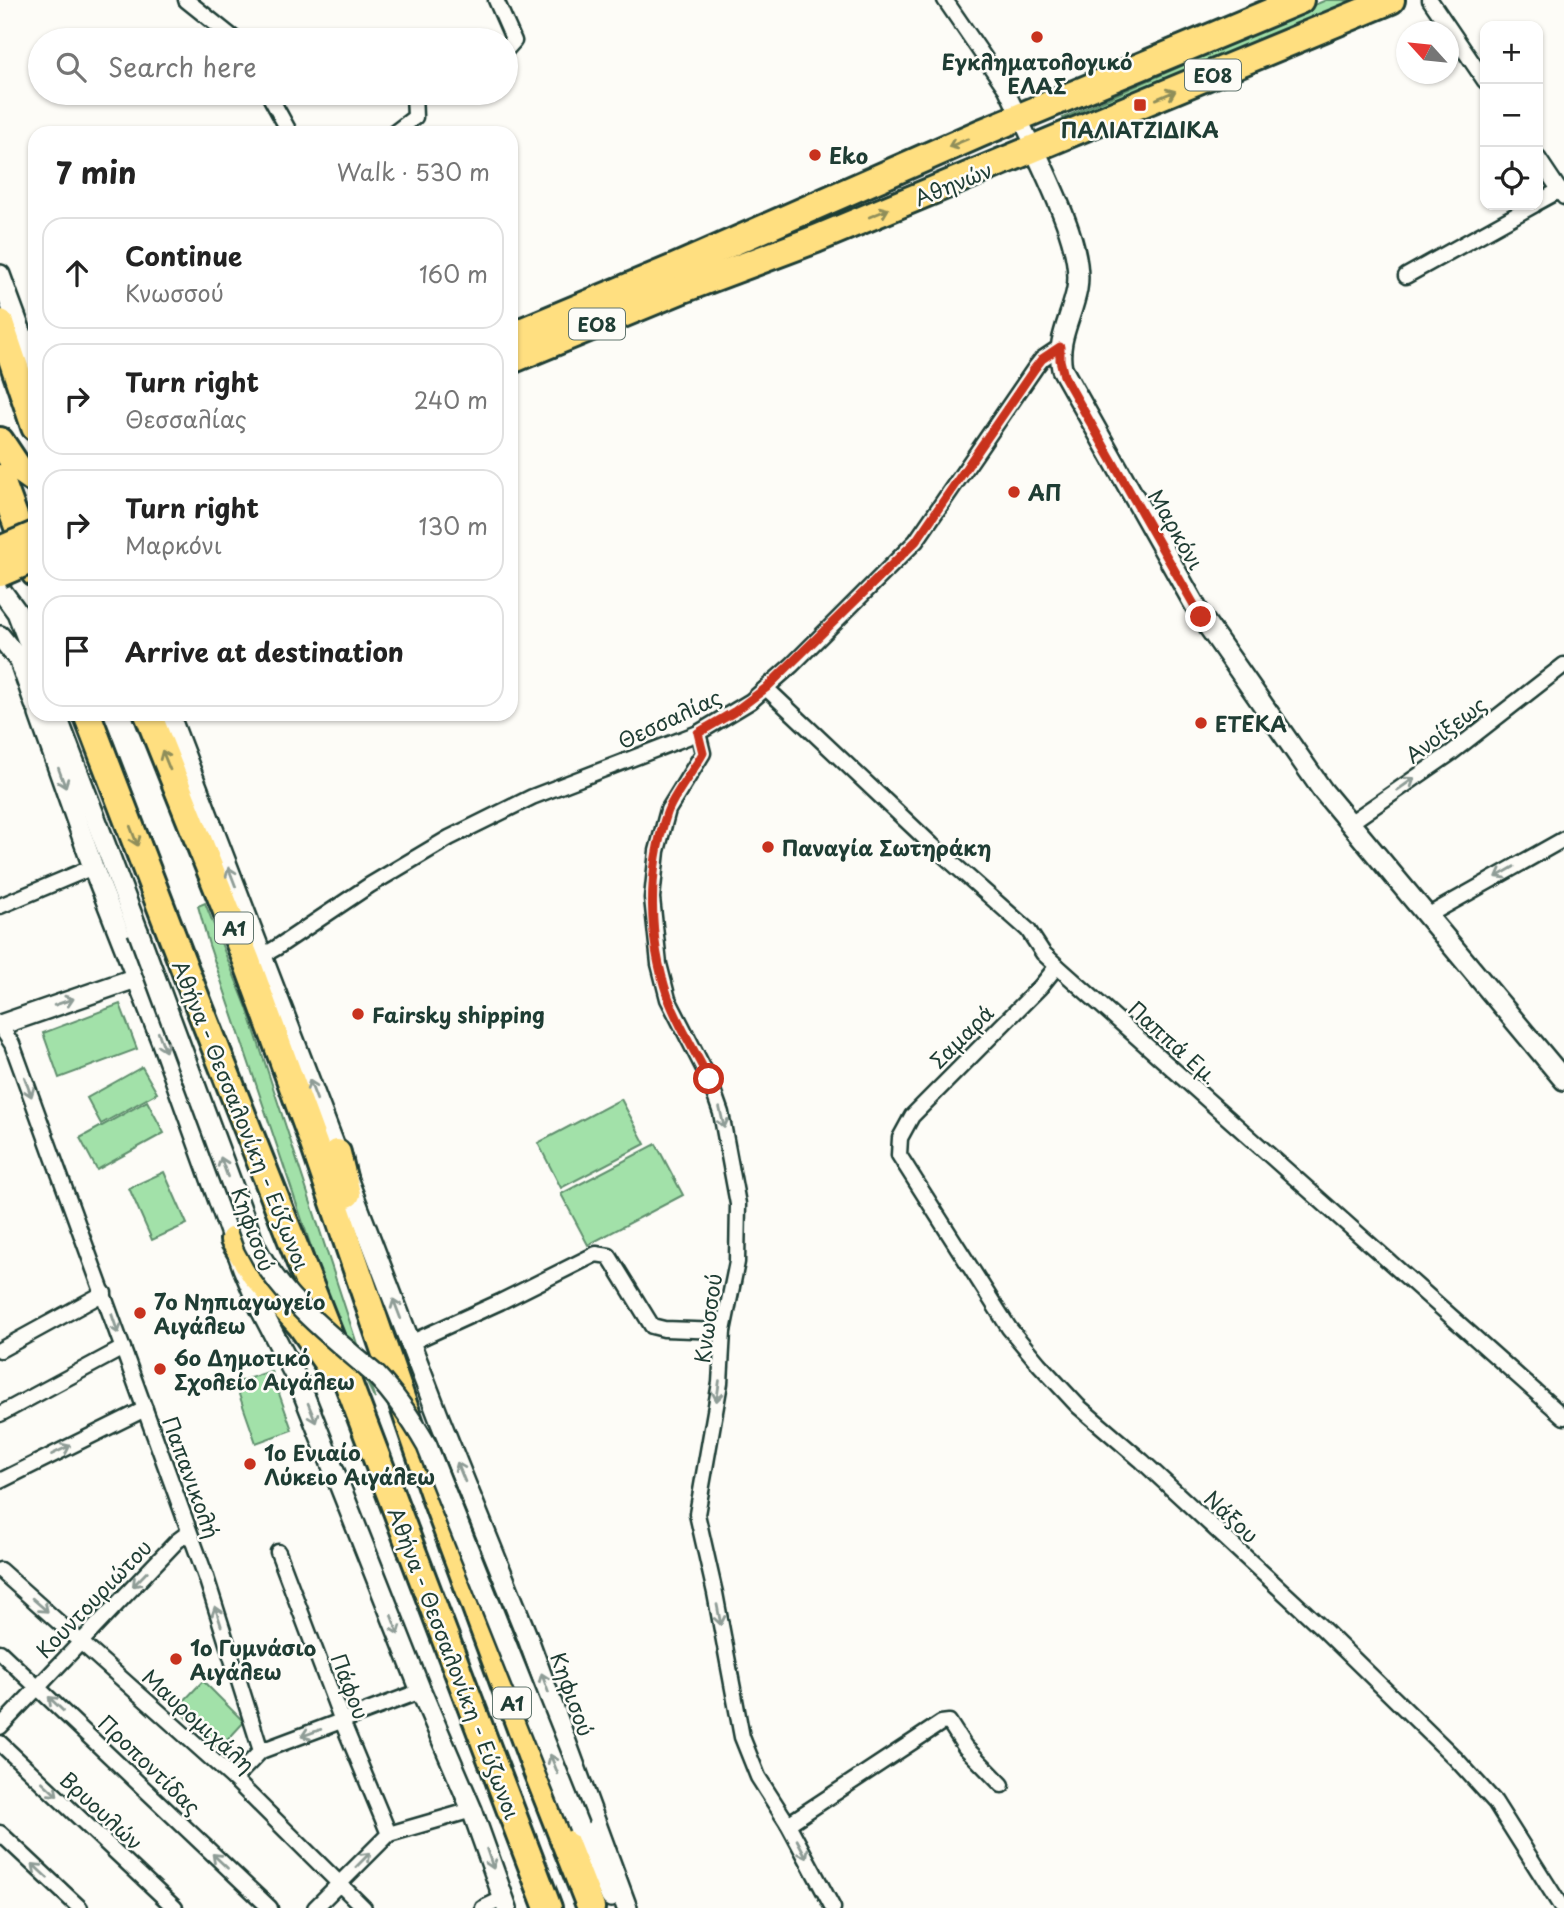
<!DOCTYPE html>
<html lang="en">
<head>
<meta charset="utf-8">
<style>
	:root { --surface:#fff; --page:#f6f6f6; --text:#222; --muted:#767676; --line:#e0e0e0 }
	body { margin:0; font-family:"Playpen Sans",sans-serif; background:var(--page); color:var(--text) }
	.controls { position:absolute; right:21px; top:21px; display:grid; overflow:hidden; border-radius:14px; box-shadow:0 2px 5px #0004 }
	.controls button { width:63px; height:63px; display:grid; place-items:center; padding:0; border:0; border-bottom:2px solid var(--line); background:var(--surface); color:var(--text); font:35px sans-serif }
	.compass { position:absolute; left:1396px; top:21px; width:63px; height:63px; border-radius:50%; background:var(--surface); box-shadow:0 2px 5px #0004; rotate:297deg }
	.stop { position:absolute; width:21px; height:21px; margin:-16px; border:5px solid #c8321e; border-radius:50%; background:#fff }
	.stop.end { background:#c8321e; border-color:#fff; box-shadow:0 2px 7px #0008 }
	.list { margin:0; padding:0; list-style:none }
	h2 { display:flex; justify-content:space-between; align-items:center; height:91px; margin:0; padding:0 28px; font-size:30px }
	h2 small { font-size:23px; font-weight:400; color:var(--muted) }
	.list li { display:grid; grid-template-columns:46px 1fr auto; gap:21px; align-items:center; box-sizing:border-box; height:112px; margin:0 14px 14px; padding:0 14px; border:2px solid var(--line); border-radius:21px }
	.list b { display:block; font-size:26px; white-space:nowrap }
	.list p { margin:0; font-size:23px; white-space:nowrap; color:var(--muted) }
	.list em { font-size:23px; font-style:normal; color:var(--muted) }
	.icon { flex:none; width:38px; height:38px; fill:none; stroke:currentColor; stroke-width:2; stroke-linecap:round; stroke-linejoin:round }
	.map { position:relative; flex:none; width:1564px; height:1908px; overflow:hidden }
	.search { position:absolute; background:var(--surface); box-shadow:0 2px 5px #0004; left:28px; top:28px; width:490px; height:77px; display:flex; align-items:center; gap:18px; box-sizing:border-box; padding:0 24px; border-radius:38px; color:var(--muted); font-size:26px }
	.panel { position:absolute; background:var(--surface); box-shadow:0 2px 5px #0004; left:28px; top:126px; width:490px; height:595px; border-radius:21px }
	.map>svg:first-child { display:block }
	.green { fill:#a2e1a9; stroke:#608f6e; stroke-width:2 }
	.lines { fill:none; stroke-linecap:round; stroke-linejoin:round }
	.street-casing { stroke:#1f3d34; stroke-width:19 }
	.secondary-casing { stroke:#1f3d34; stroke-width:24 }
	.highway-casing { stroke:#1f3d34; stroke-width:32 }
	.street { stroke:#fdfcf7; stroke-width:14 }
	.secondary { stroke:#fdfcf7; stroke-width:19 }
	.highway { stroke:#ffdf80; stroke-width:26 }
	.secondary-bridge-casing { stroke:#1f3d34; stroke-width:24; stroke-linecap:butt }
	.highway-bridge-casing { stroke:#1f3d34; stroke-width:32; stroke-linecap:butt }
	.secondary-bridge { stroke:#fdfcf7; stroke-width:19 }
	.highway-bridge { stroke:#ffdf80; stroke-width:26 }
	.oneway { stroke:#8f8e5a }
	.oneway2 { stroke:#8e9c96 }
	.route { stroke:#c8321e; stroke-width:9 }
	.poi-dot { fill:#c8321e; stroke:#fdfcf7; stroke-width:2.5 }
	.labels { text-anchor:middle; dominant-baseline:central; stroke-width:5; stroke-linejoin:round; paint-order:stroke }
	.shield { fill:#fdfcf7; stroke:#62766e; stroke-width:2 }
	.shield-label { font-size:19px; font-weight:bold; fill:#1f3d34 }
	.poi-label { font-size:21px; font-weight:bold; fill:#1f3d34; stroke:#fdfcf7; text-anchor:start }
	.street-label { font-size:21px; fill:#1f3d34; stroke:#fdfcf7 }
</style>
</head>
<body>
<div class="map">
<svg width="1564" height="1908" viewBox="0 0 1564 1908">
	<rect width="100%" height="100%" fill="#fdfcf7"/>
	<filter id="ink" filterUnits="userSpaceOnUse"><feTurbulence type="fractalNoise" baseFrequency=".0143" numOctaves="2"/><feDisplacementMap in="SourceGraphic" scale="14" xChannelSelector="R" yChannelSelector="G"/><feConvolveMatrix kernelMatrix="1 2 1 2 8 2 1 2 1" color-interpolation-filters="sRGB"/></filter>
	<g filter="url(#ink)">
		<g class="green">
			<polygon points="1326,0 1355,0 1072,119 1066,122 1063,118 1261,31 1282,19"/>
			<polygon points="205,903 247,1008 375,1399 335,1317 326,1291 209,945 198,906"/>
			<polygon points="120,1004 137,1049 59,1078 43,1033"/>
			<polygon points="142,1067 157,1093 101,1124 87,1098"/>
			<polygon points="621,1099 645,1144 561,1188 538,1143"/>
			<polygon points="147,1101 164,1133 97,1170 80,1138"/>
			<polygon points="656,1144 683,1195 588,1245 561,1194"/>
			<polygon points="164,1172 187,1224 152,1240 129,1188"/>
			<polygon points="271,1371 292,1430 256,1443 235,1383"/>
			<polygon points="203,1681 244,1722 219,1749 177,1708"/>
		</g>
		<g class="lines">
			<g class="street-casing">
				<g id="street">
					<polyline points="186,0 236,40"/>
					<polyline points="496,0 514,41 506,50"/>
					<polyline points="945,0 1006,89 1035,150"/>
					<polyline points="1430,0 1485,81"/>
					<polyline points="268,93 290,133"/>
					<polyline points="394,133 415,117 414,93"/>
					<polyline points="1538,158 1564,197"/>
					<polyline points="1538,202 1560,190"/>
					<polyline points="1406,276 1534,205"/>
					<polyline points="766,688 932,845 1028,930 1043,953 1057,966 1564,1417"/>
					<polyline points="698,733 703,753 668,810 657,851 652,898 659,964 668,999 709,1079 721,1113 738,1204 737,1262 723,1331 720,1383 697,1514 715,1593 742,1737 758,1777 788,1824 833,1908"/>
					<polyline points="1350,823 1451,753 1564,665"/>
					<polyline points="0,906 93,867"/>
					<polyline points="1427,916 1564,839"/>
					<polyline points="262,956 276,948 370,885 449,838 532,797 698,733 751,701 792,665 916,541 1035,368 1042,359 1060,347"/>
					<polyline points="1057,966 1041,986 912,1116 900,1138 899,1155 1009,1328 1039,1364 1078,1406 1142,1461 1321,1627 1456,1759 1495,1802 1562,1908"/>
					<polyline points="0,1026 12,1044 206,1577 261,1751"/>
					<polyline points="410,1343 500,1302 596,1254 609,1256 652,1326 664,1329 723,1331"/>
					<polyline points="0,1350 104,1293"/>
					<polyline points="0,1414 123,1348"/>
					<polyline points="0,1481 145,1409"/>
					<polyline points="278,1552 342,1721 389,1834"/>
					<polyline points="0,1570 234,1779 364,1908"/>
					<polyline points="0,1652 270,1908"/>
					<polyline points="0,1727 177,1541 189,1532"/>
					<polyline points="0,1743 175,1908"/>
					<polyline points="234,1779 261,1751 421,1691"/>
					<polyline points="788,1824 941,1723 949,1722 965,1747 1002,1785"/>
					<polyline points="0,1833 80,1908"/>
					<polyline points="315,1908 389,1834 472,1810"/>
					<polyline points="483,1908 504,1898"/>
				</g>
			</g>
			<g class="secondary-casing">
				<g id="secondary">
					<path d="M1035 150C1051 187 1084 249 1077 289 1072 317 1056 340 1062 369L1201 616 1323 791 1564 1080"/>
					<polyline points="0,275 35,370"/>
					<polyline points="0,589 17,612 35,659"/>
					<polyline points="0,636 20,661 35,704"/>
					<polyline points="39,714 93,867 161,1040 243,1268 260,1308 300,1385 421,1691 472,1810 507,1908"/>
					<polyline points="56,714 138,931"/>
					<polyline points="169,714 439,1418 527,1636 627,1908"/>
					<polyline points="0,1025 136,978"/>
					<polyline points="579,1827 611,1897"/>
				</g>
			</g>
			<g class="highway-casing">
				<g id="highway">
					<polyline points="0,323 35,427"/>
					<polyline points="511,336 674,268 981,133 1300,0"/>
					<polyline points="511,360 683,289 816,239 1391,0"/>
					<polyline points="0,441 18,468 35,480"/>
					<polyline points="0,478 35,573"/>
					<polyline points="87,714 197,1001 344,1372 548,1908"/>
					<polyline points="148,714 246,959 314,1144 435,1497 535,1766 591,1908"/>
					<polyline points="337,1153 347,1194"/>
					<polyline points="234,1240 255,1274 301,1325 329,1365"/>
				</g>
			</g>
			<use href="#street" class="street"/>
			<use href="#secondary" class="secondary"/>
			<use href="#highway" class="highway"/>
			<g class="secondary-bridge-casing">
				<path id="secondary-bridge" d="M138 931 254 1244C281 1299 331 1336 376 1375 397 1397 412 1420 427 1446L579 1827"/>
			</g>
			<g class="highway-bridge-casing">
				<g id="highway-bridge">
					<polyline points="0,550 35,535"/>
					<polyline points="0,573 35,558"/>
				</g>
			</g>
			<use href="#secondary-bridge" class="secondary-bridge"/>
			<use href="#highway-bridge" class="highway-bridge"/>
		</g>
		<defs><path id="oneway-shaft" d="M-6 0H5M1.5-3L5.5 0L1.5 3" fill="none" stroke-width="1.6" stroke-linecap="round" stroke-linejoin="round" transform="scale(1.75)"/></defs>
		<g class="oneway">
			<use href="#oneway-shaft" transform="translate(1166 95) rotate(-23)"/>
			<use href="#oneway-shaft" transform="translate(958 143) rotate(157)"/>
			<use href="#oneway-shaft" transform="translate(879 213) rotate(-22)"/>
			<use href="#oneway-shaft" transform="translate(166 760) rotate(-112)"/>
			<use href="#oneway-shaft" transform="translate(134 836) rotate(69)"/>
		</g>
		<g class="oneway2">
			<use href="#oneway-shaft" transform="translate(62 778) rotate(70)"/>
			<use href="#oneway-shaft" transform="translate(1406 784) rotate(-35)"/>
			<use href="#oneway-shaft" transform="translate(1505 872) rotate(150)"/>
			<use href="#oneway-shaft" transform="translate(232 877) rotate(-111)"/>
			<use href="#oneway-shaft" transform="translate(64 1002) rotate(-19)"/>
			<use href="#oneway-shaft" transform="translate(162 1042) rotate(69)"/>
			<use href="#oneway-shaft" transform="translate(28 1087) rotate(70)"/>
			<use href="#oneway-shaft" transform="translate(313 1090) rotate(-111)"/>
			<use href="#oneway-shaft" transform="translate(722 1118) rotate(77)"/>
			<use href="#oneway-shaft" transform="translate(224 1167) rotate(-110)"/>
			<use href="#oneway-shaft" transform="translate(397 1309) rotate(-111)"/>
			<use href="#oneway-shaft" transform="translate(115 1324) rotate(71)"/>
			<use href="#oneway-shaft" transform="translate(718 1391) rotate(98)"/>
			<use href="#oneway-shaft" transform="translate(312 1413) rotate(68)"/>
			<use href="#oneway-shaft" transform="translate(61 1450) rotate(-26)"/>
			<use href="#oneway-shaft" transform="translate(461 1472) rotate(-112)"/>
			<use href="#oneway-shaft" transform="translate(140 1579) rotate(134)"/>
			<use href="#oneway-shaft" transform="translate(40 1605) rotate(41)"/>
			<use href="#oneway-shaft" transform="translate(719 1615) rotate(79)"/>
			<use href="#oneway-shaft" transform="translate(218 1616) rotate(-108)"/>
			<use href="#oneway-shaft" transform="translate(395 1625) rotate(69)"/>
			<use href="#oneway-shaft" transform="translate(545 1683) rotate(-110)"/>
			<use href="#oneway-shaft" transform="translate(56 1704) rotate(-136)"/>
			<use href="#oneway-shaft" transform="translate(311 1733) rotate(160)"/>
			<use href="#oneway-shaft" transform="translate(554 1764) rotate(-112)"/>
			<use href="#oneway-shaft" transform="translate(50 1789) rotate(43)"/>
			<use href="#oneway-shaft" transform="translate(802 1849) rotate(62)"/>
			<use href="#oneway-shaft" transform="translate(490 1859) rotate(71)"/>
			<use href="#oneway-shaft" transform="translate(363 1860) rotate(-45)"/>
			<use href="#oneway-shaft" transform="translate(220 1861) rotate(-136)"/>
			<use href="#oneway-shaft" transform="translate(40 1871) rotate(-137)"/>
		</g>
	</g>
	<g class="lines" filter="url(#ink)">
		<path class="route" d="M709 1079C696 1053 678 1025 668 997 648 939 647 871 667 813 674 794 693 772 703 753L698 733 734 712 766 688 916 541 1035 368 1042 359 1060 347V360L1064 376 1201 617"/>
	</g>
	<g class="poi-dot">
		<circle cx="1037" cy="37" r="7"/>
		<rect x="1133" y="98" width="14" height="14" rx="3.5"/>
		<circle cx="815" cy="155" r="7"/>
		<circle cx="1014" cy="492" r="7"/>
		<circle cx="1201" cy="723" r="7"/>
		<circle cx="768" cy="847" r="7"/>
		<circle cx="358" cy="1014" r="7"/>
		<circle cx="140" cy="1313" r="7"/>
		<circle cx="160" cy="1369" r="7"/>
		<circle cx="250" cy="1464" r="7"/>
		<circle cx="176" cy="1659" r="7"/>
	</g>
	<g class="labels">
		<g class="shield">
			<rect x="1185" y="59.5" width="56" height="31" rx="5"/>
			<rect x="569" y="308.5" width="56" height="31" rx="5"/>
			<rect x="215" y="912.5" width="38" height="31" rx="5"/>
			<rect x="493" y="1687.5" width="38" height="31" rx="5"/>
		</g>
		<g class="shield-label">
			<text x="1213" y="75">ΕΟ8</text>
			<text x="597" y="324">ΕΟ8</text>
			<text x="234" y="928">Α1</text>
			<text x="512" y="1703">Α1</text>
		</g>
		<g class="poi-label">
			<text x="1037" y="61" text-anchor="middle">Εγκληματολογικό<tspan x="1037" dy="24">ΕΛΑΣ</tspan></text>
			<text x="1140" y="129" text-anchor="middle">ΠΑΛΙΑΤΖΙΔΙΚΑ</text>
			<text x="829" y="155">Eko</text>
			<text x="1028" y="492">ΑΠ</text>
			<text x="1215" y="723">ΕΤΕΚΑ</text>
			<text x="782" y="847">Παναγία Σωτηράκη</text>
			<text x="372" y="1014">Fairsky shipping</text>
			<text x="154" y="1301">7ο Νηπιαγωγείο<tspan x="154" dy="24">Αιγάλεω</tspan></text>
			<text x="174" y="1357">6ο Δημοτικό<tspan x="174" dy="24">Σχολείο Αιγάλεω</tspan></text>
			<text x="264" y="1452">1ο Ενιαίο<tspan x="264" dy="24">Λύκειο Αιγάλεω</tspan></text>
			<text x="190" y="1647">1ο Γυμνάσιο<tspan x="190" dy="24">Αιγάλεω</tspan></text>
		</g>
		<g class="street-label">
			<text transform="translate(953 183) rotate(-22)">Αθηνών</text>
			<text transform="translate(1177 529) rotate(60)">Μαρκόνι</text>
			<text transform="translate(669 718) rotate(-25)">Θεσσαλίας</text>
			<text transform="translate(1445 729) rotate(-37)">Ανοίξεως</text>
			<text transform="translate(961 1036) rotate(-45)">Σαμαρά</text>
			<text transform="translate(1174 1042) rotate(42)">Παππά Εμ.</text>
			<text transform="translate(242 1115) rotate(68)">Αθήνα - Θεσσαλονίκη - Εύζωνοι</text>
			<text transform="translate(254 1229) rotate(70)">Κηφισού</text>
			<text transform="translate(707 1318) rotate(-82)">Κνωσσού</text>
			<text transform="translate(192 1477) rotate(70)">Παπανικολή</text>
			<text transform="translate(1232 1516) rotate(43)">Νάξου</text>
			<text transform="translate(93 1598) rotate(-46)">Κουντουριώτου</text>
			<text transform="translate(455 1663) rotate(69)">Αθήνα - Θεσσαλονίκη - Εύζωνοι</text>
			<text transform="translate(351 1686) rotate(69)">Πάφου</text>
			<text transform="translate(573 1694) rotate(70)">Κηφισού</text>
			<text transform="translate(199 1720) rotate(42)">Μαυρομιχάλη</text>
			<text transform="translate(150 1764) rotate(44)">Προποντίδας</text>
			<text transform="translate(102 1810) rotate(43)">Βρυουλών</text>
		</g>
	</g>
</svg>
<div class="controls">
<button>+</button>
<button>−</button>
<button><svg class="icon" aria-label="locate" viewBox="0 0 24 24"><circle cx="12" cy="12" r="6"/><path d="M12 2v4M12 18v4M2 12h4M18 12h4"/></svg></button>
</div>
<svg class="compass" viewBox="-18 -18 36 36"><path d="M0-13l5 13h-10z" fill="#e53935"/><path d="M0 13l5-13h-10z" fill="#767676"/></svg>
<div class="stop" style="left:709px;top:1079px"></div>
<div class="stop end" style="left:1201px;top:617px"></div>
<div class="search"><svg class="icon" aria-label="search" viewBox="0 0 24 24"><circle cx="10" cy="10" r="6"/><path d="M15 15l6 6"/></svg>Search here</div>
<section class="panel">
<h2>7 min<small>Walk · 530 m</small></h2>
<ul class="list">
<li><svg class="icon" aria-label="ahead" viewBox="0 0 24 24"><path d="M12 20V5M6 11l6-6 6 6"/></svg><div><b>Continue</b><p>Κνωσσού</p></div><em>160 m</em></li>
<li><svg class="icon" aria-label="right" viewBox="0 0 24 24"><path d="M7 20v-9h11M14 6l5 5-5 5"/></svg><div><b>Turn right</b><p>Θεσσαλίας</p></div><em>240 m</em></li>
<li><svg class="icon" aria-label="right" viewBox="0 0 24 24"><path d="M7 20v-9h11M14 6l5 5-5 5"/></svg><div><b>Turn right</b><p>Μαρκόνι</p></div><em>130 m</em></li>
<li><svg class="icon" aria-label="arrive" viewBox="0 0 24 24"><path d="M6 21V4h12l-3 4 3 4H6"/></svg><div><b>Arrive at destination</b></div></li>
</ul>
</section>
</div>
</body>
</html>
